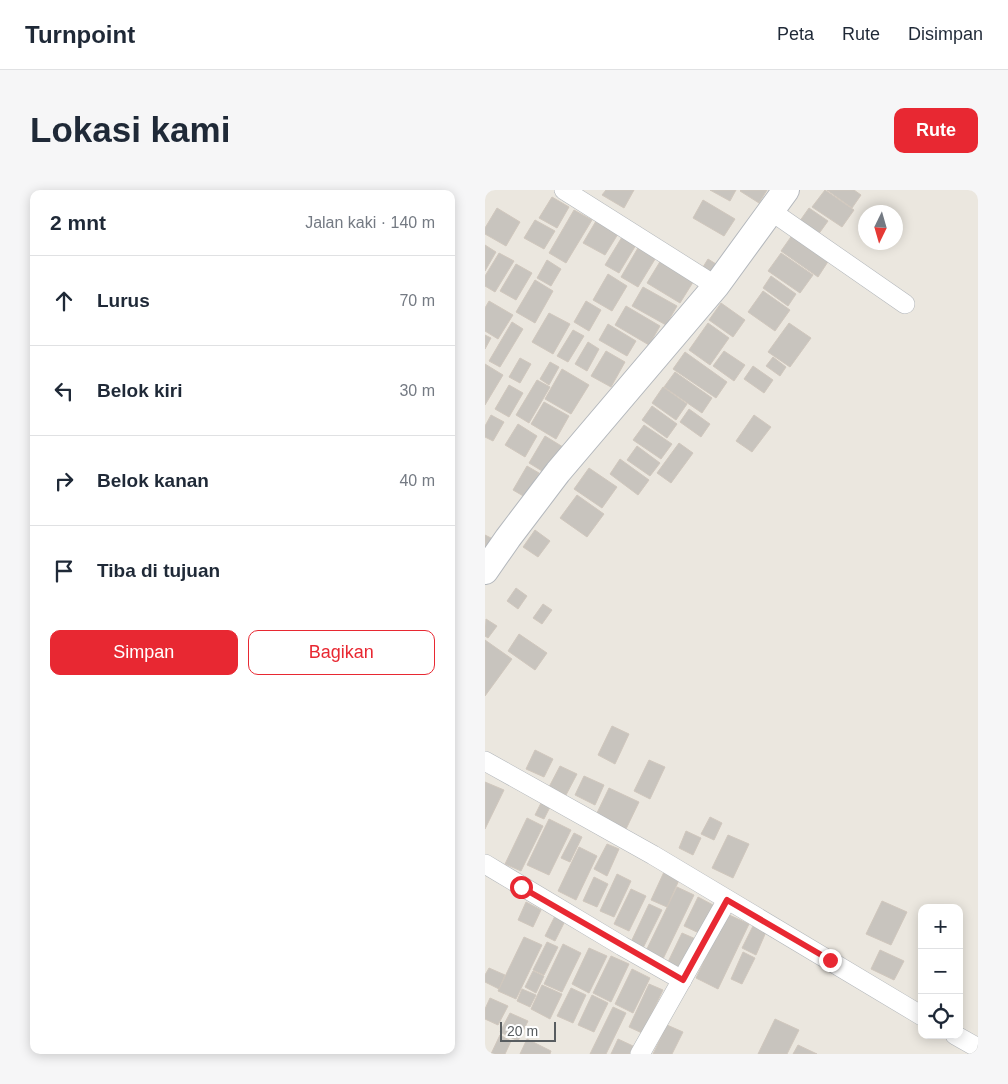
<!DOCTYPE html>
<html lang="id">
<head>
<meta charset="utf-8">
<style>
	:root { --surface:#fff; --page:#f6f6f7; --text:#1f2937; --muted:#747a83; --line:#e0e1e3; --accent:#e82832 }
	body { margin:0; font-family:Arial,sans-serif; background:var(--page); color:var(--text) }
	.controls { position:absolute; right:15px; bottom:15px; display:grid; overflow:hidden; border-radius:10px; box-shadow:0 2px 12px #0003 }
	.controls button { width:45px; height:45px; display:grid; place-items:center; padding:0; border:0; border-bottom:1px solid var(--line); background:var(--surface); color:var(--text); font:25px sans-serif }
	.compass { position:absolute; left:373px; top:15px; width:45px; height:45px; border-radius:50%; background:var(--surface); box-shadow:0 2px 12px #0003; rotate:185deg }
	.scale { position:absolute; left:15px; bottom:12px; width:56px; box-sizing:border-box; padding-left:5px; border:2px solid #585d60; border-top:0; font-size:14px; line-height:18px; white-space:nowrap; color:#585d60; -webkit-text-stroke:4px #fff; paint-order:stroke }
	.stop { position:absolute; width:15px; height:15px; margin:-11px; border:4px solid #e82832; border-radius:50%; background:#fff }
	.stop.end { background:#e82832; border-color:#fff; box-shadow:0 1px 5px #0008 }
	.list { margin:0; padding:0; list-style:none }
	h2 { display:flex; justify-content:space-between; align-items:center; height:65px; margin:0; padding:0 20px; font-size:21px }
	h2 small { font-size:16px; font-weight:400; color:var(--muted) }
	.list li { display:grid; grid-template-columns:32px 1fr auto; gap:15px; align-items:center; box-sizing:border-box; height:90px; padding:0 20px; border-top:1px solid var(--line) }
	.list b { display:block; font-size:19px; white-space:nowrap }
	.list em { font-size:16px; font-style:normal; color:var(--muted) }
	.actions { display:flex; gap:10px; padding:15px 20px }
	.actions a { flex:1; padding:11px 0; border:1px solid var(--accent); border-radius:10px; text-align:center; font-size:18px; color:var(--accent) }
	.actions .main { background:var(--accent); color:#fff }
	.icon { flex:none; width:28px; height:28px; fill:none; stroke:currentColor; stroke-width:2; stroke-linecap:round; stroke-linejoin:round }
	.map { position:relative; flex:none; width:493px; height:864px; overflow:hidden; border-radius:10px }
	header { display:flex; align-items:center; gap:30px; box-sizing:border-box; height:70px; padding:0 25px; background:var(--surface); border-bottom:1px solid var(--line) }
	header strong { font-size:24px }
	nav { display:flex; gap:28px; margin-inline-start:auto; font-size:18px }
	.intro { display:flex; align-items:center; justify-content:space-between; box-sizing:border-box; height:120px; padding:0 30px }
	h1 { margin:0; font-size:35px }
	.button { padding:12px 22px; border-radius:10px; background:var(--accent); color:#fff; font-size:18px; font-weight:700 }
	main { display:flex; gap:30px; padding:0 30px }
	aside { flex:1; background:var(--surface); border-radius:10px; box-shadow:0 2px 12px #0003 }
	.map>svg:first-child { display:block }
	.building { fill:#c8c4be; stroke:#d0c7bd }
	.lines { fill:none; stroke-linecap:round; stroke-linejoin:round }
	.street-casing { stroke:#b2b6ba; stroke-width:20 }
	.secondary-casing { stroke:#b3b7bc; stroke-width:28 }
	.street { stroke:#fff; stroke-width:19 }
	.secondary { stroke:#fff; stroke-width:26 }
	.route { stroke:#e82832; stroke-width:6 }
</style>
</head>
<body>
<header>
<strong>Turnpoint</strong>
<nav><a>Peta</a><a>Rute</a><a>Disimpan</a></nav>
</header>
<div class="intro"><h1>Lokasi kami</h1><a class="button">Rute</a></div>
<main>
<aside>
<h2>2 mnt<small>Jalan kaki · 140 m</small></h2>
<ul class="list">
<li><svg class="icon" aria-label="ahead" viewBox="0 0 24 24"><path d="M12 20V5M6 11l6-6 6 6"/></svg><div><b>Lurus</b></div><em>70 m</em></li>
<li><svg class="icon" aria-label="left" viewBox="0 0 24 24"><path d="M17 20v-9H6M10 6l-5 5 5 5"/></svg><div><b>Belok kiri</b></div><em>30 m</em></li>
<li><svg class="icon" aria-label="right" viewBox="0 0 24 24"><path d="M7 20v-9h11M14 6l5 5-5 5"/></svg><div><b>Belok kanan</b></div><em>40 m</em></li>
<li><svg class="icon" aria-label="arrive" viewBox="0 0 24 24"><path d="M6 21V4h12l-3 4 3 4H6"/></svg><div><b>Tiba di tujuan</b></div></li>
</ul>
<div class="actions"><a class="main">Simpan</a><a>Bagikan</a></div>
</aside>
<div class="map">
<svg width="493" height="864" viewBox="0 0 493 864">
	<rect width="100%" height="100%" fill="#ebe7df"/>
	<g class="building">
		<polygon points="121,0 149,0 139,18 117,5"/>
		<polygon points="225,0 251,0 245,11"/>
		<polygon points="256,0 282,0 274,13 255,1"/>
		<polygon points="340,0 369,20 357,37 327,17"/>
		<polygon points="342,0 369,0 376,5 367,18"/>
		<polygon points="67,7 84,17 72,38 54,28"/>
		<polygon points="218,10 250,29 239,46 208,28"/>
		<polygon points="12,18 35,32 21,56 0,44 0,38"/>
		<polygon points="324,18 343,31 330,49 312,35"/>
		<polygon points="89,20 107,30 81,73 64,63"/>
		<polygon points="50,30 70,41 59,59 39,48"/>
		<polygon points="111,31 133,44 120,65 98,53"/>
		<polygon points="308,44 344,70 333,87 296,61"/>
		<polygon points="137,47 151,55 134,83 120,75"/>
		<polygon points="157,51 175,61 153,97 136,87"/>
		<polygon points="0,55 11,62 0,81"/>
		<polygon points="14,63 29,71 10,102 0,96 0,86"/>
		<polygon points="296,63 328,85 315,103 283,81"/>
		<polygon points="223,69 231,74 226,82 218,77"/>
		<polygon points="62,70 76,79 66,96 52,88"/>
		<polygon points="176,70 210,89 195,113 162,93"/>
		<polygon points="31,74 47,83 31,110 15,101"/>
		<polygon points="123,84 142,96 127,121 108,110"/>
		<polygon points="286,86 311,104 303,116 278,98"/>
		<polygon points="50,90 68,101 50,133 31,122"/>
		<polygon points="158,97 192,116 181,135 147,116"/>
		<polygon points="278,101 305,120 290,141 263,122"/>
		<polygon points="4,111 28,125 13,149 0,141 0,118"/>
		<polygon points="101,111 116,120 104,141 89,132"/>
		<polygon points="236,113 260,130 248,147 224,130"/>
		<polygon points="141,116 175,136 164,155 130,135"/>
		<polygon points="64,123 85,134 68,164 47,152"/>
		<polygon points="27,132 38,139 15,177 4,171"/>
		<polygon points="223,133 244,148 225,175 204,160"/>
		<polygon points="304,133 326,148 305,177 283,162"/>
		<polygon points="123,134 151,151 142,166 114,150"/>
		<polygon points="88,140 99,146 83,172 72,166"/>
		<polygon points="0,145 6,148 0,159"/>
		<polygon points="103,152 114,159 102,181 90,174"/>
		<polygon points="121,161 140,172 126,197 106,186"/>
		<polygon points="239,161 260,175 249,191 228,176"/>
		<polygon points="200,162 242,192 231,208 188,179"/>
		<polygon points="288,167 301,177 295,186 281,176"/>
		<polygon points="35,168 46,174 35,193 24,187"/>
		<polygon points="65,172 74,177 64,195 55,189"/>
		<polygon points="0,174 18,185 0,215"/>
		<polygon points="268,176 288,190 279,203 259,189"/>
		<polygon points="77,179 104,195 86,224 60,209"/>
		<polygon points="190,182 227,208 217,223 179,197"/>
		<polygon points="52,190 65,197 44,233 31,225"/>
		<polygon points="24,195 38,203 24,227 10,219"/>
		<polygon points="178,197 202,214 191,230 167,213"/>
		<polygon points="59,212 84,226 71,249 46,234"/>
		<polygon points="167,216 192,234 182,248 157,230"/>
		<polygon points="204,219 225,234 216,247 195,232"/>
		<polygon points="6,225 19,232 8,251 0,247 0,236"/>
		<polygon points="269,225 286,237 267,262 251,251"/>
		<polygon points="33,234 52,246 40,267 20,255"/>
		<polygon points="159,235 187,254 176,269 148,250"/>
		<polygon points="60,246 78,257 62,284 44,273"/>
		<polygon points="194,253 208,263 186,293 172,283"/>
		<polygon points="152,256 175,273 165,286 142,270"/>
		<polygon points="135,269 164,290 153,305 125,284"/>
		<polygon points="42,276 54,283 40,307 28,300"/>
		<polygon points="104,278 132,297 117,318 89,299"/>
		<polygon points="92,305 119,324 102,347 75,328"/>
		<polygon points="50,340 65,351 53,367 38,357"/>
		<polygon points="0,345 8,349 0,362"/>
		<polygon points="31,398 42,406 33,419 22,411"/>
		<polygon points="58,414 67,420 57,434 48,428"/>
		<polygon points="1,429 12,436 3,448 0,446"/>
		<polygon points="34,444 62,463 50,480 23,461"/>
		<polygon points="0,450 27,469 0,506"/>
		<polygon points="127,536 144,544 130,574 113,565"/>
		<polygon points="50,560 68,569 59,587 41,579"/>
		<polygon points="164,570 180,577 165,609 149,601"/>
		<polygon points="75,576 92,584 81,605 64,597"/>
		<polygon points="99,586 119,595 110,615 90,605"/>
		<polygon points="0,592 19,600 0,639"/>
		<polygon points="124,598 154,612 141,639 111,625"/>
		<polygon points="56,613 65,617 59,629 50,625"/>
		<polygon points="225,627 237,633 229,650 216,644"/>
		<polygon points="42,628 58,636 36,681 20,674"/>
		<polygon points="64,629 86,640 64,685 42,675"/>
		<polygon points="201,641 216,648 208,665 194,658"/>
		<polygon points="89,643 97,647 85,672 76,668"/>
		<polygon points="243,645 264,654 248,688 227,678"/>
		<polygon points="122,654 134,659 122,686 109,679"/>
		<polygon points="94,657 112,666 91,710 73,701"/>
		<polygon points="179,682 194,690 182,717 166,710"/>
		<polygon points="132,684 146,691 129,727 115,721"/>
		<polygon points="109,687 123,694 112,717 98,711"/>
		<polygon points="192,697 209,705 177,771 160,763"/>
		<polygon points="146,699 161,706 144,741 129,734"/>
		<polygon points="213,707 228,715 214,743 199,736"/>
		<polygon points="397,711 422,722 406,755 381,744"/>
		<polygon points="41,712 56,720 48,737 33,730"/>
		<polygon points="164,714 177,720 158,758 146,752"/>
		<polygon points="242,724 264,734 233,799 211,788"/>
		<polygon points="70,726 80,731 70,751 60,746"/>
		<polygon points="268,736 281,742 271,765 257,758"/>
		<polygon points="197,743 213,750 199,780 183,772"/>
		<polygon points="39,747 57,755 31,809 13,801"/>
		<polygon points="62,752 73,757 59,785 48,780"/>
		<polygon points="78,754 96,763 77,802 59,794"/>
		<polygon points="104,758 122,766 104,803 87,794"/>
		<polygon points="395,760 419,771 409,790 386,779"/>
		<polygon points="258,762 270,768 257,794 246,789"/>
		<polygon points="126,766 144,774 126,812 108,803"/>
		<polygon points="4,778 20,785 14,799 0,792 0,785"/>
		<polygon points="147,779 165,788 148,823 130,814"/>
		<polygon points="48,781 59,786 51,803 40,797"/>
		<polygon points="164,794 178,800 157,843 144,837"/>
		<polygon points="57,795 77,804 65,829 46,819"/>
		<polygon points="86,798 101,805 88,833 72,826"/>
		<polygon points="37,799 51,805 45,817 32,811"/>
		<polygon points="107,805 123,813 109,842 93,835"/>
		<polygon points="5,808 23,816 13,835 0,829 0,819"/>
		<polygon points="128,817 141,823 121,864 105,864"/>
		<polygon points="25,823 43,831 33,851 15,842"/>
		<polygon points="290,829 314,840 302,864 273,864"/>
		<polygon points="182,835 198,842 187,864 168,864"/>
		<polygon points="15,845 26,851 20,864 6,864"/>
		<polygon points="42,849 66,861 65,864 35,864"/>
		<polygon points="133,849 148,856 145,864 126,864"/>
		<polygon points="313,855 332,864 308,864"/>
	</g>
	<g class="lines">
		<g class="street-casing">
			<g id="street">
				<polyline points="79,0 231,96"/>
				<polyline points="286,21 420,114"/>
				<polyline points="0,571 168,665 437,826"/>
				<polyline points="0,674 137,756 197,790"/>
				<polyline points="470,845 493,858"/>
				<polyline points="155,864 242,710"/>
			</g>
		</g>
		<g class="secondary-casing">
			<polyline id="secondary" points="0,381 23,348 73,282 231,96 301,0"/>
		</g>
		<use href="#street" class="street"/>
		<use href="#secondary" class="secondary"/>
	</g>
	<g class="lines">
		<polyline class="route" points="36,697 198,790 242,710 345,770"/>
	</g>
</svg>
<div class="controls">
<button>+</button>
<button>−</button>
<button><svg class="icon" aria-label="locate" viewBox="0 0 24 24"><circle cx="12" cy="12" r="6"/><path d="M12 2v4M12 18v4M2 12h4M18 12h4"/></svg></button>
</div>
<svg class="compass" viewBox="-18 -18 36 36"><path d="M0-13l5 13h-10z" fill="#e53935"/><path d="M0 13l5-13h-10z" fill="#747a83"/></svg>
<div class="scale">20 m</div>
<div class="stop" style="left:36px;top:697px"></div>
<div class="stop end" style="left:345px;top:770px"></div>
</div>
</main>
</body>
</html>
